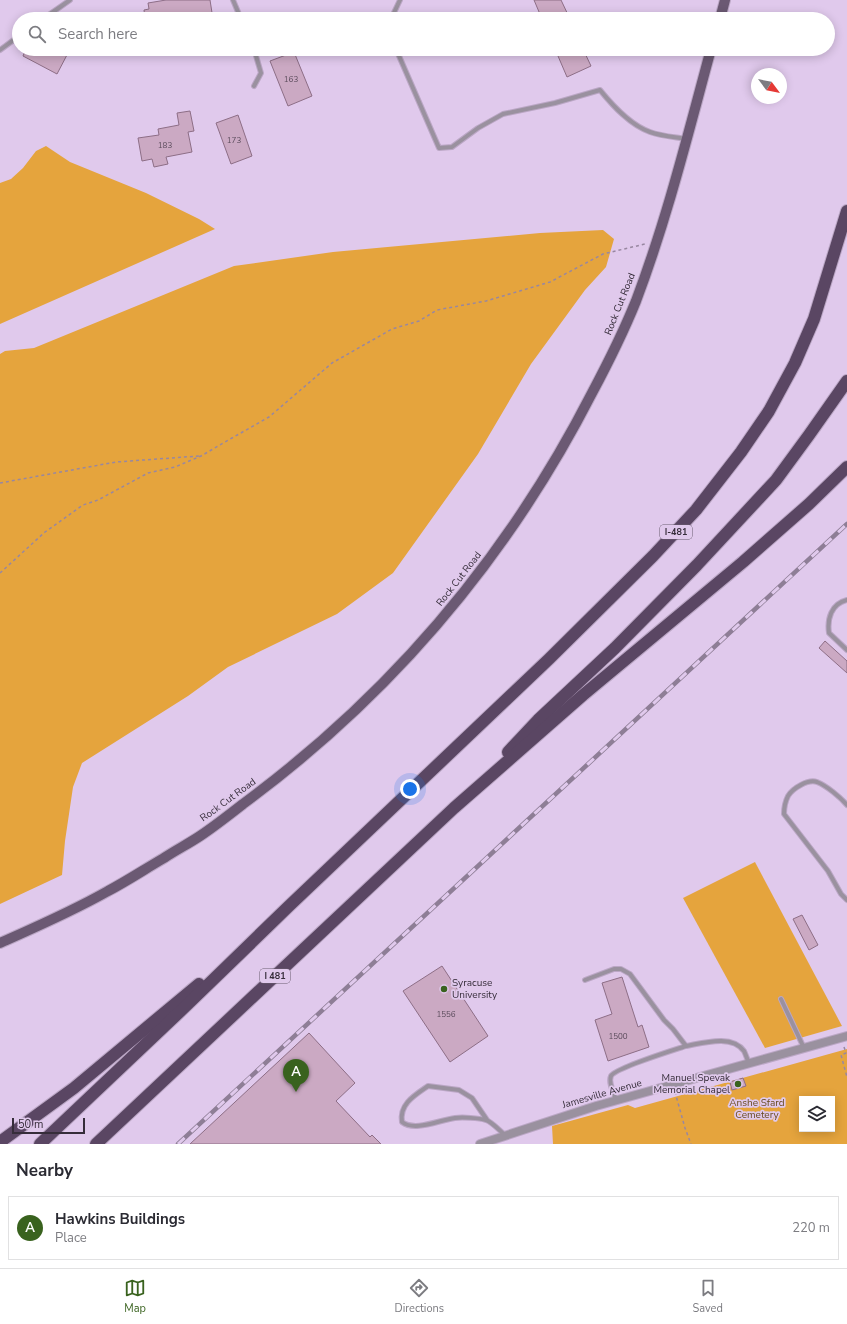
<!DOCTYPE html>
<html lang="en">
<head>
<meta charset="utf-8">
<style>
	:root { --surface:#fff; --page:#f7f7f7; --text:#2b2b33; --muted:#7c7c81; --line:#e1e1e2; --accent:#39621e }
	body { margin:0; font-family:"Nunito Sans",sans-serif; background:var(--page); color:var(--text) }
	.controls { position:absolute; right:12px; bottom:12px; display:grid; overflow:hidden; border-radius:0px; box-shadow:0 2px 10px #0003 }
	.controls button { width:36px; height:36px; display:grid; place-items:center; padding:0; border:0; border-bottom:1px solid var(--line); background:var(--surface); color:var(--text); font:20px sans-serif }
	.compass { position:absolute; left:751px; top:68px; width:36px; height:36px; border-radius:50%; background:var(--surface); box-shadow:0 2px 10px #0003; rotate:122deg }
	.scale { position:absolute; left:12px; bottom:10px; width:73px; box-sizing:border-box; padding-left:4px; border:2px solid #362d3a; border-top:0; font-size:11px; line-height:14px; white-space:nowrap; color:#362d3a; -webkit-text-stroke:3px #e0c9ec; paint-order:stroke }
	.you { position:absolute; left:410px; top:789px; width:14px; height:14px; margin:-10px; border:3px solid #fff; border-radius:50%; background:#1a73e8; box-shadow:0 0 0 6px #1a73e833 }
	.badge { display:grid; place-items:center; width:26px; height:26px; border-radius:50%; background:var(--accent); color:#fff; font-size:13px; font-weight:700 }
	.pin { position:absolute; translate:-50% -33px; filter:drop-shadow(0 1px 2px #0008) }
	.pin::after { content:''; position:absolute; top:21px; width:14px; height:12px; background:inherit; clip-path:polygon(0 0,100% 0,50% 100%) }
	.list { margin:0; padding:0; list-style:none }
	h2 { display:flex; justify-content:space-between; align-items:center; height:52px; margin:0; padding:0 16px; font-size:17px }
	h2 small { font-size:13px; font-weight:400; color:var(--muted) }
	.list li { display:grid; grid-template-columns:26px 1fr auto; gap:12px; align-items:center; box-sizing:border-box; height:64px; margin:0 8px 8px; padding:0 8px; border:1px solid var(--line); border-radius:0px }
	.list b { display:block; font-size:15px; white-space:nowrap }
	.list p { margin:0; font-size:13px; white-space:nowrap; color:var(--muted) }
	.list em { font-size:13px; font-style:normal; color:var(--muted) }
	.icon { flex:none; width:22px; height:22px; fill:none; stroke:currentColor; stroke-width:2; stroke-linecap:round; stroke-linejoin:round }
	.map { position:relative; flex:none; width:847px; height:1144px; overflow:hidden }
	.search { position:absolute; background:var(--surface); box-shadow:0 2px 10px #0003; left:12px; right:12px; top:12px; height:44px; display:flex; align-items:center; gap:10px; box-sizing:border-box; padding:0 14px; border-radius:22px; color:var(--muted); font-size:15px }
	.sheet { height:124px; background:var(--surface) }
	nav { display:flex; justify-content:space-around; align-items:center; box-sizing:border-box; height:56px; border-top:1px solid var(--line); background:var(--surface); font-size:11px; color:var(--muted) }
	nav a { display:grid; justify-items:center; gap:2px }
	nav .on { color:var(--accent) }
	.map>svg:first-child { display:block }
	.green { fill:#e5a43d; fill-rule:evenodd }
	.building { fill:#cba9c3; stroke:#8d6e86 }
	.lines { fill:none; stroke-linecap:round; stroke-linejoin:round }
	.lane-casing { stroke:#bba7c5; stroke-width:6 }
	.street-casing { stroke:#bba7c5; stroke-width:10 }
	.primary-casing { stroke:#bba7c5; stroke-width:12 }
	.highway-casing { stroke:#bba7c5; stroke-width:14 }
	.path { stroke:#9887a1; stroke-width:1.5; stroke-dasharray:3 3; stroke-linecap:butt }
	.lane { stroke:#9a919f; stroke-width:4 }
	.street { stroke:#9a919f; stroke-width:8 }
	.primary { stroke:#6b5973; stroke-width:10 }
	.highway { stroke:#5a4663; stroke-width:12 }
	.rail-casing { stroke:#8e7e96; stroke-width:4.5 }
	.rail { stroke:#e0c9ec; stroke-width:3; stroke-dasharray:9; stroke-linecap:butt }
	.poi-dot { fill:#39621e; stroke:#e0c9ec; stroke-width:1.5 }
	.labels { text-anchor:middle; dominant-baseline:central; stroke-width:3.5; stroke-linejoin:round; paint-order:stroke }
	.number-label { font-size:8px; fill:#5b4c5c }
	.shield { fill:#e0c9ec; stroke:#695c6f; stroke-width:1 }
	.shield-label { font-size:9px; font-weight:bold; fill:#362d3a }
	.street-label { font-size:10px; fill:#362d3a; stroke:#e0c9ec }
	.poi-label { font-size:10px; fill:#362d3a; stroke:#e0c9ec; text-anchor:start }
	.park-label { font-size:10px; fill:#684b1f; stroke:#e0c9ec }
</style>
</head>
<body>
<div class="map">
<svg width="847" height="1144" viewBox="0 0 847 1144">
	<rect width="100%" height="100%" fill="#e0c9ec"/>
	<g class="green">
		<polygon points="46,146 70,162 146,193 199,219 215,229 0,324 0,183 11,179 23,168 36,151"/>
		<polygon points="603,230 614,239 606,267 585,290 531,364 478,454 393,573 337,614 228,667 188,696 82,763 73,787 65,841 62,875 0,904 0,354 5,351 34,348 234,266 333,252 540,233"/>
		<polygon points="755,862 842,1026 765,1048 683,898"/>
		<path d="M847 1049V1144H553L552 1126 628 1105 635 1108ZM802 1099H832V1129H802Z"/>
	</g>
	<g class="building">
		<polygon points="166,0 210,0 213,19 145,19 144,10 149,9 148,3"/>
		<polygon points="534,0 561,0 570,19 542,19"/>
		<polygon points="26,49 61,49 68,53 57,74 23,56"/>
		<polygon points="555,49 583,49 591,66 567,77"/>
		<polygon points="294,52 312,96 288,106 270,61"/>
		<polygon points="190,111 194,131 188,132 192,152 166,157 168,164 154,167 152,159 142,161 138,138 159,135 158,129 179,125 177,113"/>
		<polygon points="238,115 252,156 231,164 216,123"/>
		<polygon points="825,641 847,661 847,673 819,648"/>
		<polygon points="802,915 818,945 809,950 793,919"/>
		<polygon points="442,966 488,1036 450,1062 403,991"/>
		<polygon points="622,977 638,1027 642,1025 649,1047 608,1061 595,1020 612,1014 602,983"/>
		<polygon points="309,1033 355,1083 336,1101 370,1137 372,1135 381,1144 190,1144"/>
		<polygon points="743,1078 746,1086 732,1090 730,1082"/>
	</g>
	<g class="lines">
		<g class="lane-casing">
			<g id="lane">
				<polyline points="233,0 241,19"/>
				<polyline points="43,19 70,0"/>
				<polyline points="391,19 400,0"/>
				<polyline points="254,49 261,73 254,86"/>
				<path d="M396 49 439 148 452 147 478 128 503 114 555 103 600 90C613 106 630 125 650 132 661 136 674 137 686 139"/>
				<polyline points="0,50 19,36"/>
				<path d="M847 600C831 604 827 619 829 633L847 650"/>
				<path d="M847 805C840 797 827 786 817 782 808 779 793 788 788 796 785 802 784 807 784 814L828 871 841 894 847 900"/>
				<path d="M585 980 614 969H621L630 974 664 1020 673 1029 686 1046C703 1043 732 1034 744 1051 746 1055 747 1059 749 1063"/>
				<polyline points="781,999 804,1048"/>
				<path d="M616 1100C614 1094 608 1082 611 1076 615 1068 674 1050 686 1046"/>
				<path d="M487 1120 472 1098 459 1090 428 1086C415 1095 399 1104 402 1122 415 1132 439 1120 455 1118 462 1117 479 1118 486 1120 492 1122 500 1131 505 1135"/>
			</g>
		</g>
		<g class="street-casing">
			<polyline id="street" points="480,1144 596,1106 847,1036"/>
		</g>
		<g class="primary-casing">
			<g id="primary">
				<polyline points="720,19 725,0"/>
				<path d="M0 943C36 927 73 911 108 891 127 881 145 869 164 858 176 850 188 844 200 836 215 826 229 815 243 804 392 694 508 557 592 393 608 363 623 333 636 301 667 219 688 134 711 49"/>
			</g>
		</g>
		<g class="highway-casing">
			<g id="highway">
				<polyline points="508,752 538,720 615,648 697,565 776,480 809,435 847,381"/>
				<polyline points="0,1142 74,1088 199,984"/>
				<polyline points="40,1144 188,1004 289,906 549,659 653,556 696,510 741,452 769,411 795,363 814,319 847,211"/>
				<polyline points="96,1144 454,808 583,695 743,562 809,504 847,467"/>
			</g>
		</g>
		<g class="path">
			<polyline points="0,483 116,462 199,456"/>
			<polyline points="0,573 45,532 83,505 98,500 148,473 175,467 201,456 232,438 269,417 332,363 392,329 419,321 437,310 486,301 550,282 603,254 645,244"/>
			<polyline points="844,1047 846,1053 841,1055 847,1077"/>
			<polyline points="675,1092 685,1128 691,1144"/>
		</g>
		<use href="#lane" class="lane"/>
		<use href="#street" class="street"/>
		<use href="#primary" class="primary"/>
		<use href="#highway" class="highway"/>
		<g class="rail-casing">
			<polyline id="rail" points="178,1144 847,524"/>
		</g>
		<use href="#rail" class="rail"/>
	</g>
	<g class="poi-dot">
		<circle cx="444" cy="989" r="4"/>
		<circle cx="738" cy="1084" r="4"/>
	</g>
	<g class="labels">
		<g class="number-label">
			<text x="291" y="79">163</text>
			<text x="234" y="140">173</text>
			<text x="165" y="145">183</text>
			<text x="446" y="1014">1556</text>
			<text x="618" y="1036">1500</text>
		</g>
		<g class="shield">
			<rect x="660" y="525" width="32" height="14" rx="3"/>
			<rect x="260" y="969" width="30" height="14" rx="3"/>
		</g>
		<g class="shield-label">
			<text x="676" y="532">I-481</text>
			<text x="275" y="976">I 481</text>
		</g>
		<g class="street-label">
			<text transform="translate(620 304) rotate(-68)">Rock Cut Road</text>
			<text transform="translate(459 579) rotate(-52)">Rock Cut Road</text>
			<text transform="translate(228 800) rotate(-36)">Rock Cut Road</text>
			<text transform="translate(602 1094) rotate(-16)">Jamesville Avenue</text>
		</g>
		<g class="poi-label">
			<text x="452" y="983">Syracuse<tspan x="452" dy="12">University</tspan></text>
			<text x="730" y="1078" text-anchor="end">Manuel Spevak<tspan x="730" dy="12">Memorial Chapel</tspan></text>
		</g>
		<g class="park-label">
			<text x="757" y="1103">Anshe Sfard<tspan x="757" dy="12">Cemetery</tspan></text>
		</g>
	</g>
</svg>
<div class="controls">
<button><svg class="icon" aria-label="layers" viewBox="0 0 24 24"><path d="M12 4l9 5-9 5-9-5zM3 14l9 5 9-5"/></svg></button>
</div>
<svg class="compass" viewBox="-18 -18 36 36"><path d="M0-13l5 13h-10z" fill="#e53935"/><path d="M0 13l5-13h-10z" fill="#7c7c81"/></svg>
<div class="scale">50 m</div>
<div class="you"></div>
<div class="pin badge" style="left:296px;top:1092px">A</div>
<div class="search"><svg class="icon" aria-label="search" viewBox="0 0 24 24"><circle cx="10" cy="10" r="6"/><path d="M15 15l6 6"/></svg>Search here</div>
</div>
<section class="sheet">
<h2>Nearby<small></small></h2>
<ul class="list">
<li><span class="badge">A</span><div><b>Hawkins Buildings</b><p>Place</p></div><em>220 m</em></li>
</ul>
</section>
<nav>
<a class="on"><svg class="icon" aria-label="map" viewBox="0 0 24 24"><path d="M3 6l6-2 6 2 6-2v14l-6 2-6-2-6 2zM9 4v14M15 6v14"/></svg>Map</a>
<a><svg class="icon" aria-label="directions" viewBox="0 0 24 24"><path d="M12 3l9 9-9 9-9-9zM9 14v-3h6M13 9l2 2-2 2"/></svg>Directions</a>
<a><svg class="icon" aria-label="saved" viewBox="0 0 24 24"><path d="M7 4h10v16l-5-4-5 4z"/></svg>Saved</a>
</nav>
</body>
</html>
